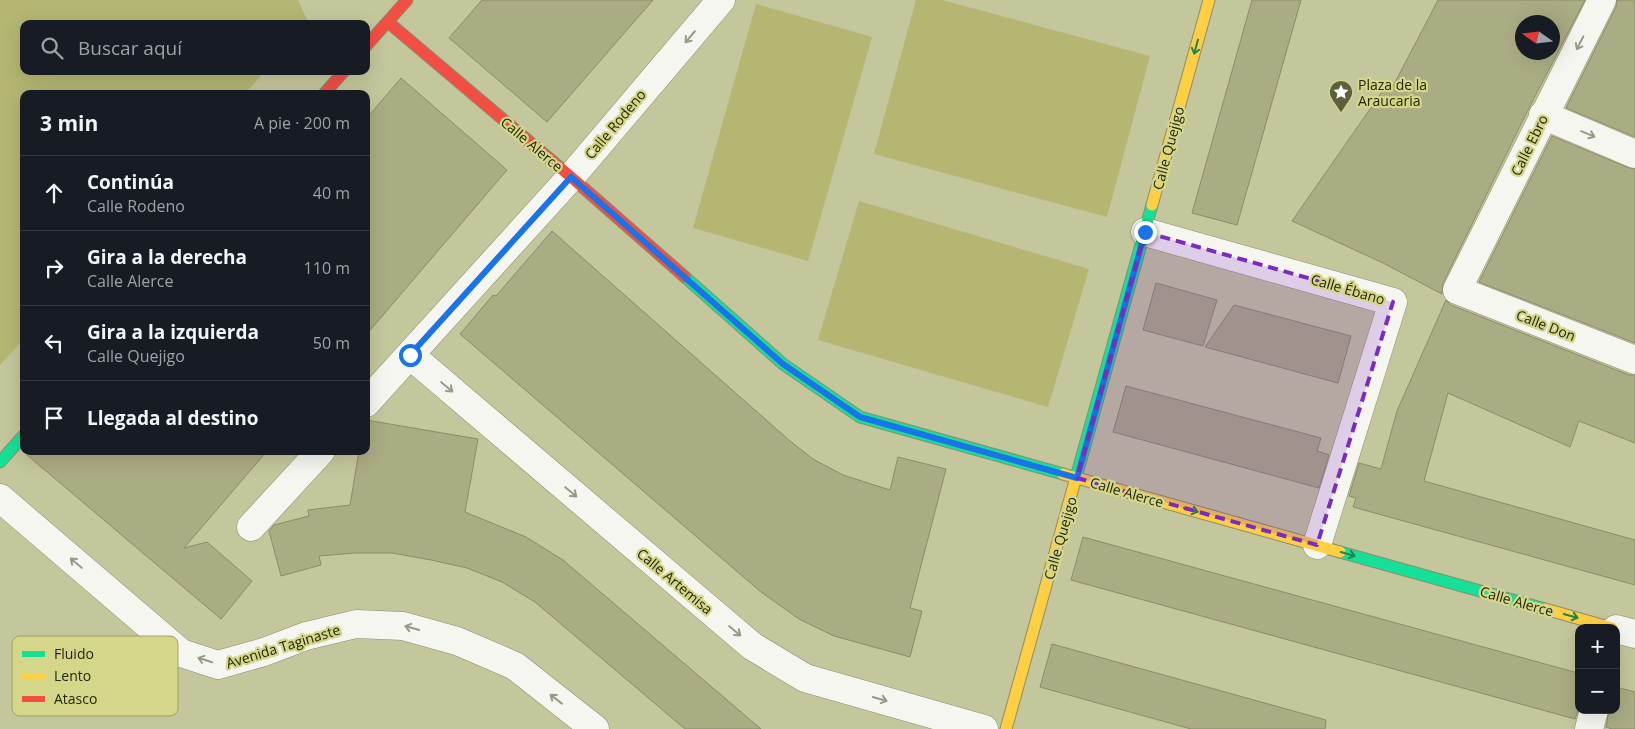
<!DOCTYPE html>
<html lang="es">
<head>
<meta charset="utf-8">
<style>
	:root { --surface:#171b24; --page:#242831; --text:#f1f3f6; --muted:#9ea1a6; --line:#363941 }
	body { margin:0; font-family:"Open Sans",sans-serif; background:var(--page); color:var(--text) }
	.controls { position:absolute; right:15px; bottom:15px; display:grid; overflow:hidden; border-radius:10px; box-shadow:0 5px 20px #0002 }
	.controls button { width:45px; height:45px; display:grid; place-items:center; padding:0; border:0; border-bottom:1px solid var(--line); background:var(--surface); color:var(--text); font:25px sans-serif }
	.compass { position:absolute; left:1515px; top:15px; width:45px; height:45px; border-radius:50%; background:var(--surface); box-shadow:0 5px 20px #0002; rotate:284deg }
	.stop { position:absolute; width:15px; height:15px; margin:-11px; border:4px solid #1a73e8; border-radius:50%; background:#fff }
	.stop.end { background:#1a73e8; border-color:#fff; box-shadow:0 1px 5px #0008 }
	.list { margin:0; padding:0; list-style:none }
	h2 { display:flex; justify-content:space-between; align-items:center; height:65px; margin:0; padding:0 20px; font-size:21px }
	h2 small { font-size:16px; font-weight:400; color:var(--muted) }
	.list li { display:grid; grid-template-columns:32px 1fr auto; gap:15px; align-items:center; box-sizing:border-box; height:75px; padding:0 20px; border-top:1px solid var(--line) }
	.list b { display:block; font-size:19px; white-space:nowrap }
	.list p { margin:0; font-size:16px; white-space:nowrap; color:var(--muted) }
	.list em { font-size:16px; font-style:normal; color:var(--muted) }
	.icon { flex:none; width:28px; height:28px; fill:none; stroke:currentColor; stroke-width:2; stroke-linecap:round; stroke-linejoin:round }
	.map { position:relative; flex:none; width:1635px; height:729px; overflow:hidden }
	.search { position:absolute; background:var(--surface); box-shadow:0 5px 20px #0002; left:20px; top:20px; width:350px; height:55px; display:flex; align-items:center; gap:12px; box-sizing:border-box; padding:0 18px; border-radius:10px; color:var(--muted); font-size:19px }
	.panel { position:absolute; background:var(--surface); box-shadow:0 5px 20px #0002; left:20px; top:90px; width:350px; height:365px; border-radius:10px }
	.map>svg:first-child { display:block }
	.green { fill:#b4b672 }
	.building { fill:#aaac83; stroke:#8b8c6a; fill-rule:evenodd }
	.lines { fill:none; stroke-linecap:round; stroke-linejoin:round }
	.street-casing { stroke:#8c8d6c; stroke-width:29 }
	.fast-casing { stroke:#8c8d6c; stroke-width:13 }
	.slow-casing { stroke:#8c8d6c; stroke-width:13 }
	.jam-casing { stroke:#8c8d6c; stroke-width:13 }
	.street { stroke:#f6f6f0; stroke-width:28 }
	.fast { stroke:#16e098; stroke-width:11 }
	.slow { stroke:#ffcf43; stroke-width:11 }
	.jam { stroke:#f24e42; stroke-width:11 }
	.oneway { stroke:#999987 }
	.oneway2 { stroke:#1e8450 }
	.route { stroke:#1a73e8; stroke-width:6 }
	.marked { fill:#7b2cbf; fill-opacity:0.2; stroke:#7b2cbf; stroke-width:4; stroke-dasharray:10 6; stroke-linejoin:round }
	.labels { text-anchor:middle; dominant-baseline:central; stroke-width:4.5; stroke-linejoin:round; paint-order:stroke }
	.poi-label { font-size:14px; fill:#272707; stroke:#d4d78a; text-anchor:start }
	.street-label { font-size:14px; fill:#272707; stroke:#d4d78a }
	.key { fill:#d4d78a; stroke:#a0a263; stroke-width:1 }
	.key-label { font-size:14px; fill:#272707 }
</style>
</head>
<body>
<div class="map">
<svg width="1635" height="729" viewBox="0 0 1635 729">
	<rect width="100%" height="100%" fill="#c4c69c"/>
	<g class="green">
		<polygon points="0,0 298,0 308,22 307,24 24,24 24,71 265,71 245,94 24,94 24,339 0,365"/>
		<polygon points="916,0 942,0 1150,56 1107,217 874,154"/>
		<polygon points="756,4 872,37 808,261 693,228"/>
		<polygon points="859,201 1089,269 1048,407 818,340"/>
	</g>
	<g class="building">
		<polygon points="482,0 653,0 547,122 449,38"/>
		<polygon points="1252,0 1301,0 1237,225 1192,213"/>
		<path d="M1438 0H1585L1529 108 1443 283 1442 294 1383 263 1292 221 1384 89 1390 92ZM1522 22H1552V52H1522Z"/>
		<polygon points="1617,0 1635,0 1635,137 1566,108 1616,7"/>
		<polygon points="401,78 507,170 366,335 366,119"/>
		<polygon points="1552,136 1629,168 1635,169 1635,343 1479,282"/>
		<polygon points="552,231 790,441 813,459 843,475 890,490 898,457 946,469 910,608 922,611 910,657 834,636 799,619 761,592 460,334 493,295 496,296"/>
		<polygon points="1156,283 1217,300 1203,346 1143,330"/>
		<polygon points="1446,300 1451,305 1629,375 1635,375 1635,443 1579,421 1570,447 1448,393 1424,481 1635,540 1635,585 1353,507 1356,498 1349,496 1359,463 1381,469 1397,411"/>
		<polygon points="1234,305 1351,336 1338,383 1205,347"/>
		<polygon points="1126,386 1321,438 1317,451 1329,455 1319,488 1113,432"/>
		<polygon points="366,420 478,439 465,512 526,537 563,560 761,729 685,729 535,602 502,582 467,568 431,560 392,553 355,553 319,556 321,565 281,576 269,531 274,525 309,516 308,510 350,505 359,451 366,451"/>
		<polygon points="30,451 267,451 184,548 207,542 252,581 221,619 27,455"/>
		<polygon points="1083,537 1578,673 1579,707 1575,719 1071,580"/>
		<polygon points="1052,644 1326,720 1325,729 1191,729 1040,687"/>
		<polygon points="1616,687 1635,692 1635,729 1612,729 1606,727 1609,710 1616,710"/>
	</g>
	<g class="lines">
		<g class="street-casing">
			<g id="street">
				<polyline points="1602,0 1457,290 1635,360"/>
				<polyline points="1543,115 1635,154"/>
				<polyline points="1145,232 1393,302 1317,545"/>
				<polyline points="410,355 752,646 805,678 984,729"/>
				<polyline points="366,403 571,177 721,0"/>
				<polyline points="0,498 181,653 218,665 264,652 306,636 356,624 403,626 457,641 515,666 595,729"/>
				<polyline points="251,527 321,451"/>
				<polyline points="1616,629 1635,634"/>
				<polyline points="1589,729 1594,710"/>
			</g>
		</g>
		<g class="fast-casing">
			<g id="fast">
				<polyline points="685,277 783,364 860,417 1063,474"/>
				<polyline points="0,462 24,435"/>
				<polyline points="1075,481 1152,205"/>
				<polyline points="1340,552 1545,609"/>
			</g>
		</g>
		<g class="slow-casing">
			<g id="slow">
				<polyline points="1152,205 1209,0"/>
				<polyline points="1063,474 1340,552"/>
				<polyline points="1545,609 1612,628"/>
				<polyline points="1006,729 1075,481"/>
			</g>
		</g>
		<g class="jam-casing">
			<g id="jam">
				<polyline points="388,22 571,177 685,277"/>
				<polyline points="366,46 407,0"/>
				<polyline points="324,94 344,71"/>
			</g>
		</g>
		<use href="#street" class="street"/>
		<use href="#fast" class="fast"/>
		<use href="#slow" class="slow"/>
		<use href="#jam" class="jam"/>
	</g>
	<defs><path id="oneway-shaft" d="M-6 0H5M1.5-3L5.5 0L1.5 3" fill="none" stroke-width="1.6" stroke-linecap="round" stroke-linejoin="round" transform="scale(1.25)"/></defs>
	<g class="oneway">
		<use href="#oneway-shaft" transform="translate(690 37) rotate(130)"/>
		<use href="#oneway-shaft" transform="translate(1580 43) rotate(117)"/>
		<use href="#oneway-shaft" transform="translate(1588 134) rotate(23)"/>
		<use href="#oneway-shaft" transform="translate(447 387) rotate(40)"/>
		<use href="#oneway-shaft" transform="translate(571 492) rotate(40)"/>
		<use href="#oneway-shaft" transform="translate(76 563) rotate(-140)"/>
		<use href="#oneway-shaft" transform="translate(412 628) rotate(-164)"/>
		<use href="#oneway-shaft" transform="translate(735 631) rotate(40)"/>
		<use href="#oneway-shaft" transform="translate(205 660) rotate(-162)"/>
		<use href="#oneway-shaft" transform="translate(556 699) rotate(-142)"/>
		<use href="#oneway-shaft" transform="translate(880 699) rotate(16)"/>
	</g>
	<g class="oneway2">
		<use href="#oneway-shaft" transform="translate(1196 47) rotate(105)"/>
		<use href="#oneway-shaft" transform="translate(1191 510) rotate(16)"/>
		<use href="#oneway-shaft" transform="translate(1348 554) rotate(16)"/>
		<use href="#oneway-shaft" transform="translate(1571 616) rotate(16)"/>
	</g>
	<g class="lines">
		<polyline class="route" points="410,355 571,177 783,364 860,417 1077,478 1145,232"/>
	</g>
	<path class="marked" d="M1145 232 1393 302 1317 545 1077 478Z"/>
	<defs>
		<g id="sight-pin" transform="scale(1.25)"><path d="M0 17L-7.5 6A9.5 9.5 0 1 1 7.5 6Z" fill="#5e5f3b" stroke="#d4d78a"/><path d="M0-6L1.8-2.2L6-1.7L2.9 1.2L3.7 5.4L0 3.3L-3.7 5.4L-2.9 1.2L-6-1.7L-1.8-2.2Z" fill="#fff"/></g>
	</defs>
	<g fill-rule="evenodd">
		<use href="#sight-pin" x="1341" y="92"/>
	</g>
	<g class="labels">
		<g class="poi-label">
			<text x="1358" y="84">Plaza de la<tspan x="1358" dy="16">Araucaria</tspan></text>
		</g>
		<g class="street-label">
			<text transform="translate(615 124) rotate(-50)">Calle Rodeno</text>
			<text transform="translate(532 144) rotate(40)">Calle Alerce</text>
			<text transform="translate(1529 145) rotate(-64)">Calle Ebro</text>
			<text transform="translate(1168 148) rotate(-75)">Calle Quejigo</text>
			<text transform="translate(1348 289) rotate(16)">Calle Ébano</text>
			<text transform="translate(1546 325) rotate(21)">Calle Don</text>
			<text transform="translate(1127 492) rotate(16)">Calle Alerce</text>
			<text transform="translate(1060 538) rotate(-74)">Calle Quejigo</text>
			<text transform="translate(675 581) rotate(40)">Calle Artemisa</text>
			<text transform="translate(1517 601) rotate(16)">Calle Alerce</text>
			<text transform="translate(283 646) rotate(-17)">Avenida Taginaste</text>
		</g>
	</g>
	<rect x="12" y="636" width="166" height="80" rx="8" class="key"/>
	<rect x="22" y="651" width="23" height="6" fill="#16e098"/>
	<rect x="22" y="673" width="23" height="7" fill="#ffcf43"/>
	<rect x="22" y="696" width="23" height="6" fill="#f24e42"/>
	<g class="key-label">
		<text x="54" y="659">Fluido</text>
		<text x="54" y="681">Lento</text>
		<text x="54" y="704">Atasco</text>
	</g>
</svg>
<div class="controls">
<button>+</button>
<button>−</button>
</div>
<svg class="compass" viewBox="-18 -18 36 36"><path d="M0-13l5 13h-10z" fill="#e53935"/><path d="M0 13l5-13h-10z" fill="#9ea1a6"/></svg>
<div class="stop" style="left:410px;top:355px"></div>
<div class="stop end" style="left:1145px;top:232px"></div>
<div class="search"><svg class="icon" aria-label="search" viewBox="0 0 24 24"><circle cx="10" cy="10" r="6"/><path d="M15 15l6 6"/></svg>Buscar aquí</div>
<section class="panel">
<h2>3 min<small>A pie · 200 m</small></h2>
<ul class="list">
<li><svg class="icon" aria-label="ahead" viewBox="0 0 24 24"><path d="M12 20V5M6 11l6-6 6 6"/></svg><div><b>Continúa</b><p>Calle Rodeno</p></div><em>40 m</em></li>
<li><svg class="icon" aria-label="right" viewBox="0 0 24 24"><path d="M7 20v-9h11M14 6l5 5-5 5"/></svg><div><b>Gira a la derecha</b><p>Calle Alerce</p></div><em>110 m</em></li>
<li><svg class="icon" aria-label="left" viewBox="0 0 24 24"><path d="M17 20v-9H6M10 6l-5 5 5 5"/></svg><div><b>Gira a la izquierda</b><p>Calle Quejigo</p></div><em>50 m</em></li>
<li><svg class="icon" aria-label="arrive" viewBox="0 0 24 24"><path d="M6 21V4h12l-3 4 3 4H6"/></svg><div><b>Llegada al destino</b></div></li>
</ul>
</section>
</div>
</body>
</html>
